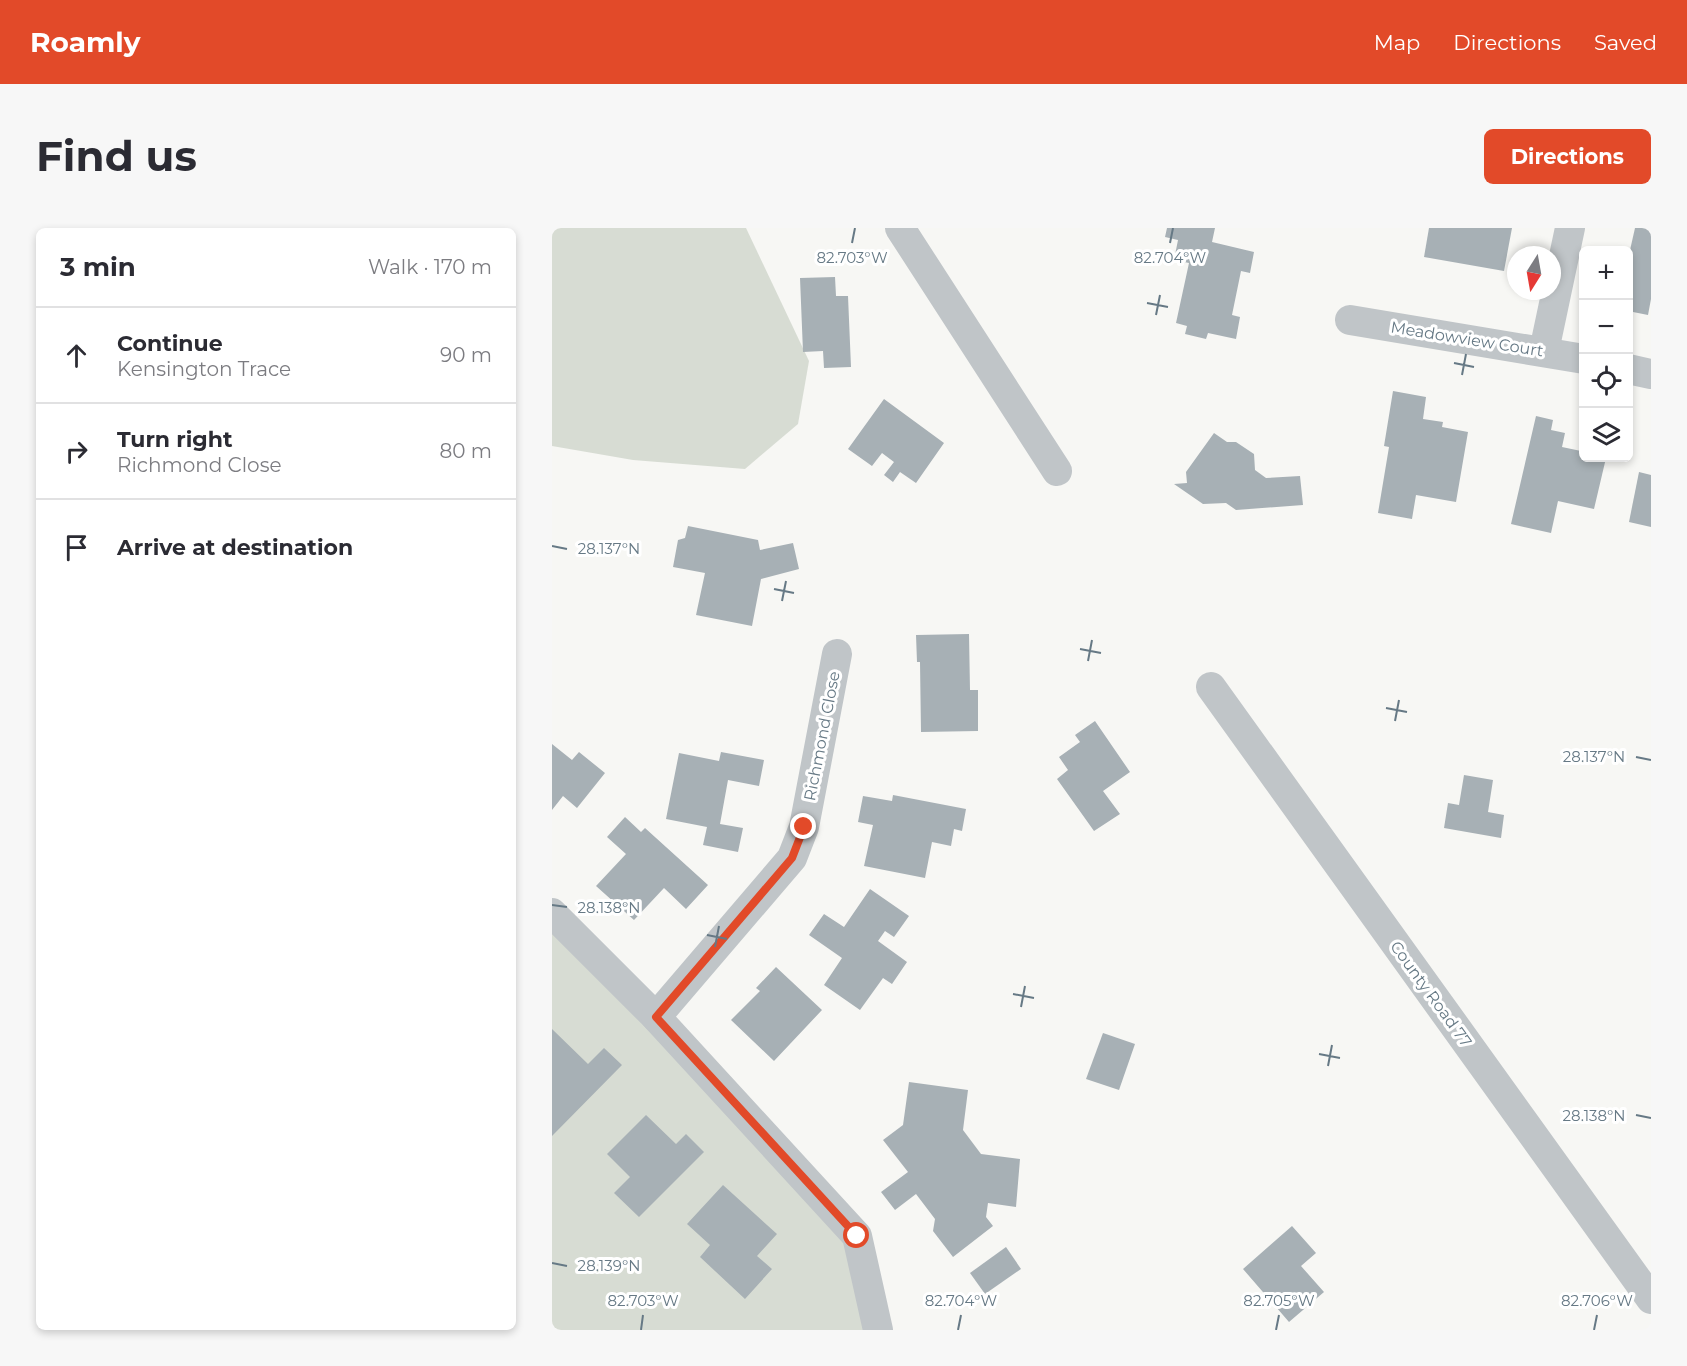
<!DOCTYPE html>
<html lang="en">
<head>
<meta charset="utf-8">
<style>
	:root { --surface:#fff; --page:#f7f7f7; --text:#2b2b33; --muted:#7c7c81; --line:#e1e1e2; --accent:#e24a29 }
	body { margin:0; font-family:Montserrat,sans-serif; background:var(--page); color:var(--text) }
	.controls { position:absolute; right:18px; top:18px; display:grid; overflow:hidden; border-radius:9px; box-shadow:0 3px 9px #0003 }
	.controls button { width:54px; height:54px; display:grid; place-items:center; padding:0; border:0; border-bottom:2px solid var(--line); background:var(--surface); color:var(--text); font:30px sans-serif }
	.compass { position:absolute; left:955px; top:18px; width:54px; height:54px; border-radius:50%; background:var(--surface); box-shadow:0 3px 9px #0003; rotate:191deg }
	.stop { position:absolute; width:18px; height:18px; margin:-14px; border:4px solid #e24a29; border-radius:50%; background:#fff }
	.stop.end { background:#e24a29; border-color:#fff; box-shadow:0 2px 6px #0008 }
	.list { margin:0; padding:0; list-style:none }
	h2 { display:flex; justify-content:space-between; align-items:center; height:78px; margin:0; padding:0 24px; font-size:26px }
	h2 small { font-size:20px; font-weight:400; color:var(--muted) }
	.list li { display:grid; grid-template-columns:39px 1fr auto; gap:18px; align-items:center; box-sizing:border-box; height:96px; padding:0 24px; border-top:2px solid var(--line) }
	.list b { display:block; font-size:22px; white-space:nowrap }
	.list p { margin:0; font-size:20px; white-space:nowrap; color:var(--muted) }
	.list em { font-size:20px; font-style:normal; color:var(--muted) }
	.icon { flex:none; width:33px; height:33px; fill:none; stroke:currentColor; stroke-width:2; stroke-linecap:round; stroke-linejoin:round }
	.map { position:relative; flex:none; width:1099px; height:1102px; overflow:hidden; border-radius:9px }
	header { display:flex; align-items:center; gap:36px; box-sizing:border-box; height:84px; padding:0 30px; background:var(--accent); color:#fff }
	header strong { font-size:28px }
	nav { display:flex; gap:33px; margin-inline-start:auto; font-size:21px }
	.intro { display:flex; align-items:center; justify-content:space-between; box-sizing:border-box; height:144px; padding:0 36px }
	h1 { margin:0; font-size:42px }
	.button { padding:15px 27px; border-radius:9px; background:var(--accent); color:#fff; font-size:21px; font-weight:700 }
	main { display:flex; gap:36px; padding:0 36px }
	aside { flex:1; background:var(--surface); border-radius:9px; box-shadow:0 3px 9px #0003 }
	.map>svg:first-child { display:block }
	.green { fill:#d7dcd3 }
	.building { fill:#a7b0b5 }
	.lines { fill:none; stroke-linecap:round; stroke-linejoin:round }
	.minor { stroke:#c0c5c8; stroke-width:30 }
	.route { stroke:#e24a29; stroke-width:8 }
	.ticks { fill:none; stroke:#667985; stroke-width:2 }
	.labels { text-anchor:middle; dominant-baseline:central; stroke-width:6; stroke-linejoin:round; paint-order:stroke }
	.street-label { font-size:16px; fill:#667985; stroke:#fff }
	.ticks-label { font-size:15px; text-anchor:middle; fill:#667985; stroke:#fff; stroke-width:6; stroke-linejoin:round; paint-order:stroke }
</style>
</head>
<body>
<header>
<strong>Roamly</strong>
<nav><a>Map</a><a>Directions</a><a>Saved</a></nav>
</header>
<div class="intro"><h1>Find us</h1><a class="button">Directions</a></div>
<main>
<aside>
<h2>3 min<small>Walk · 170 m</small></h2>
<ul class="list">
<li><svg class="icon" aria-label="ahead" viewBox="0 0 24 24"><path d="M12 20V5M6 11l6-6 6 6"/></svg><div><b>Continue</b><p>Kensington Trace</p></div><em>90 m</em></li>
<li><svg class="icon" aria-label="right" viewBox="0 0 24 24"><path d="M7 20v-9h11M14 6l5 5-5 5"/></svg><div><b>Turn right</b><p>Richmond Close</p></div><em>80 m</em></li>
<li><svg class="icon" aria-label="arrive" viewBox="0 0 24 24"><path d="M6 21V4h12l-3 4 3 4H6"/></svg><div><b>Arrive at destination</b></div></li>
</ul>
</aside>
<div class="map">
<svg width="1099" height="1102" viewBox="0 0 1099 1102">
	<rect width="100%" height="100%" fill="#f7f7f4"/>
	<g class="green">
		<polygon points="0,0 194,0 257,133 246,196 193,241 81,232 0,218"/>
		<polygon points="0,702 305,1008 313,1102 0,1102"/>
	</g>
	<g class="building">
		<polygon points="615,0 663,0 660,14 702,24 698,45 689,43 680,87 688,89 684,111 656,105 654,111 633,106 635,98 624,95 637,35 622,32 626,12 613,9"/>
		<polygon points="877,0 960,0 952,43 872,29"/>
		<polygon points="1083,0 1099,0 1099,71 1096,87 1076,83 1076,31"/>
		<polygon points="283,49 284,68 296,68 299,139 272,140 271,123 251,124 248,50"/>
		<polygon points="841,163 874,169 871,191 891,194 890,199 916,204 904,274 864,267 860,291 826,285 837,219 832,218"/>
		<polygon points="332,171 392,215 364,255 348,244 341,254 332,247 342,234 330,225 320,238 296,221"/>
		<polygon points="984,188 1001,192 999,202 1013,205 1010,219 1029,223 1032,219 1032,230 1054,230 1042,281 1006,273 999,305 959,296"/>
		<polygon points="662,205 675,214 684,214 702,226 703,242 714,250 748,248 751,277 684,282 674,275 651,276 622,256 635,255 634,244"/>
		<polygon points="1087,244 1099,247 1099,299 1077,294"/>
		<polygon points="136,298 206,312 208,322 241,315 247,341 209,351 200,398 144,387 153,345 121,339 126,312 133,310"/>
		<polygon points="417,406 418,462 426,462 426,503 369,504 368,434 365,434 364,407"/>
		<polygon points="543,493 578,544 551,563 568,586 542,603 505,551 516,542 507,529 528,514 523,507"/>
		<polygon points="0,516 20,532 27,524 53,545 25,580 11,568 0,582"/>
		<polygon points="169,524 212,532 207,558 176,552 168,596 191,600 186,624 151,617 155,599 114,591 127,525 167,533"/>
		<polygon points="912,547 941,552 936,584 952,587 949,610 892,600 896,575 907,577"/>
		<polygon points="341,567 414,581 410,603 402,601 399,618 380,614 373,650 312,638 321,597 306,594 311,568 340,573"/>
		<polygon points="73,589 89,604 93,600 156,657 134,681 112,660 82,692 44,658 74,626 55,609"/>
		<polygon points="318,661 357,688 342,709 333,703 326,713 355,734 340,756 331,750 308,782 272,757 290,730 257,707 272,686 292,699"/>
		<polygon points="224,739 270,782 222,833 179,792 208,763 204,760"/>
		<polygon points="0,801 36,836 52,820 70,837 0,908"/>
		<polygon points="551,805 583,816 567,862 534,851"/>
		<polygon points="357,854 416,862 411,902 429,926 468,931 464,979 436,975 434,989 441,998 401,1029 381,1003 383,991 364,966 343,982 329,964 356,944 331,912 351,897"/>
		<polygon points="94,887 124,916 134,906 152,924 87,989 62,965 78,949 55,926"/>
		<polygon points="171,957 225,1006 205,1028 220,1041 193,1071 148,1029 158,1017 135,996"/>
		<polygon points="740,998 764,1025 749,1038 772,1064 737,1094 691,1041"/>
		<polygon points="454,1019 469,1041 433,1066 418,1045"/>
	</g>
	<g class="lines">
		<g class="minor">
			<polyline points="348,0 505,243"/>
			<polyline points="798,92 1032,131"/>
			<polyline points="992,123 1018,0"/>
			<polyline points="1076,141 1099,146"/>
			<polyline points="659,459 1099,1071"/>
			<polyline points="0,685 104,789 305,1008 326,1102"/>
			<polyline points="104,789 240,630 252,599 285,426"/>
		</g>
	</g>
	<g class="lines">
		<polyline class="route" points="252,599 240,630 104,789 305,1008"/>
	</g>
	<path class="ticks" d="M300 15 303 0M618 15 621 0M595 75 616 79M604 87 608 67M902 135 922 139M910 147 914 126M0 318 15 321M222 361 242 365M230 373 234 353M528 421 549 425M536 433 540 412M834 480 855 484M843 493 847 472M1084 529 1099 532M0 677 15 679M155 707 175 711M163 719 167 698M461 766 482 770M469 779 473 758M767 826 788 830M776 838 780 817M1084 887 1099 890M0 1035 15 1038M89 1102 91 1087M406 1102 409 1087M724 1102 727 1087M1042 1102 1045 1087"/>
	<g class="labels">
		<g class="street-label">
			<text transform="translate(915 111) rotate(9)">Meadowview Court</text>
			<text transform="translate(270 508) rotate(-79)">Richmond Close</text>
			<text transform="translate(879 766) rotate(54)">County Road 77</text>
		</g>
	</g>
	<g class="ticks-label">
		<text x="300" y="35">82.703°W</text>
		<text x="618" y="35">82.704°W</text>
		<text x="57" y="326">28.137°N</text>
		<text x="1042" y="534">28.137°N</text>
		<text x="57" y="685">28.138°N</text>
		<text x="1042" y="893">28.138°N</text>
		<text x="57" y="1043">28.139°N</text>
		<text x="91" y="1078">82.703°W</text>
		<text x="409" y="1078">82.704°W</text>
		<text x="727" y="1078">82.705°W</text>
		<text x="1045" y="1078">82.706°W</text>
	</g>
</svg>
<div class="controls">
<button>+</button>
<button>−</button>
<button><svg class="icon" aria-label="locate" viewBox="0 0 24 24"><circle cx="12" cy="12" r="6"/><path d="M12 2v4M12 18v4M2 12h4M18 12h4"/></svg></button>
<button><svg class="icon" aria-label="layers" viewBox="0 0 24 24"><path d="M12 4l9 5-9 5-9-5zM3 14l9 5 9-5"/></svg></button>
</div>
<svg class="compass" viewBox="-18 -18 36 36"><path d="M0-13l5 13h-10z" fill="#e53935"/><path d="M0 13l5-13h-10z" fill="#7c7c81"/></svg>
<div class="stop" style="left:305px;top:1008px"></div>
<div class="stop end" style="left:252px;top:599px"></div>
</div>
</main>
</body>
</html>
